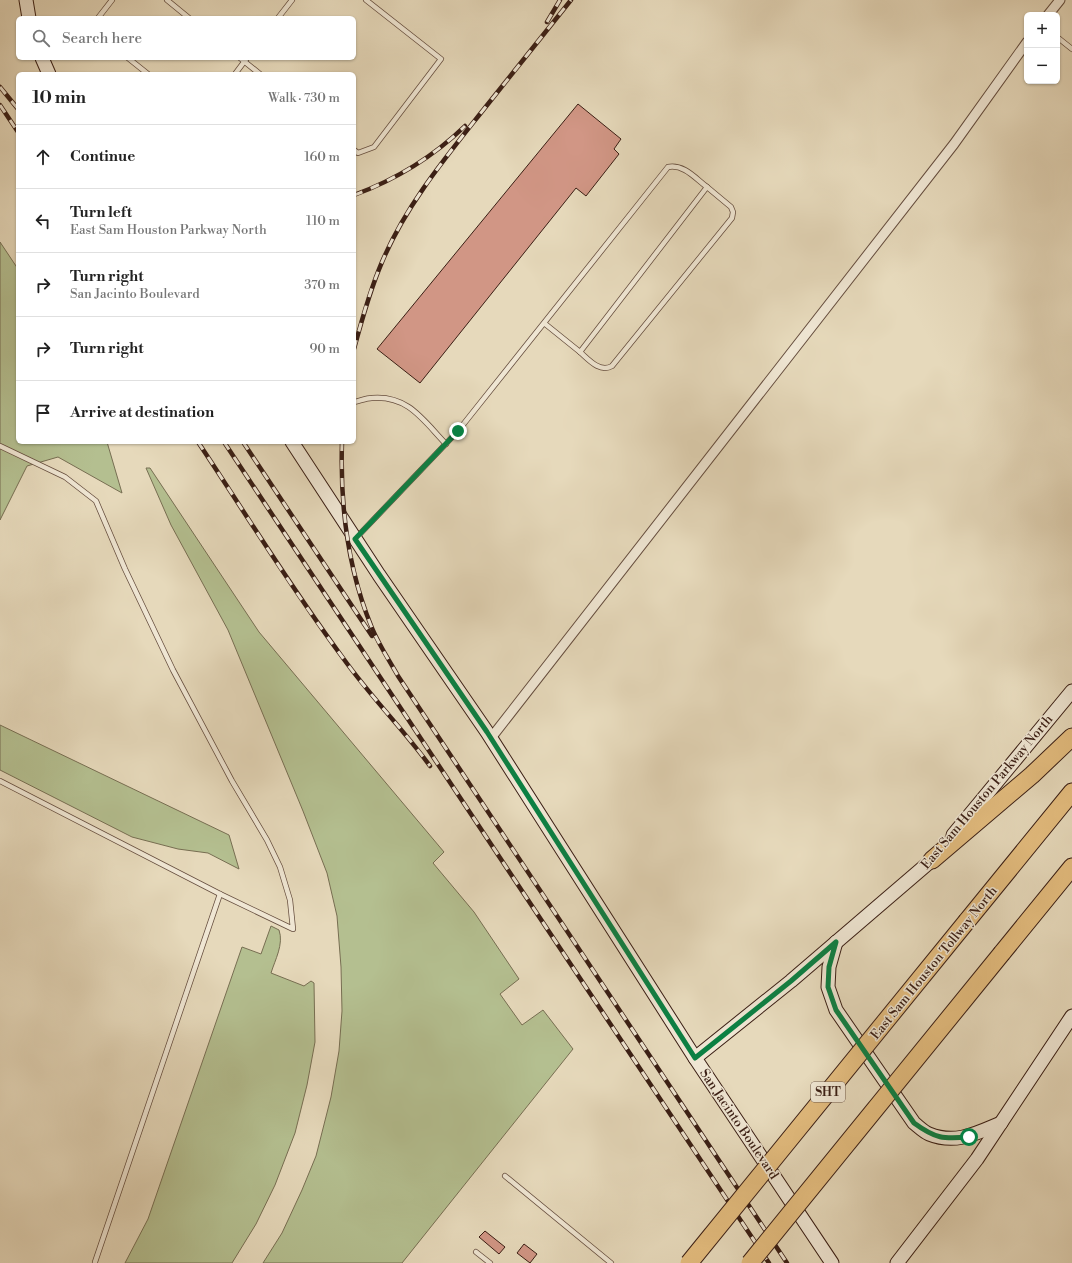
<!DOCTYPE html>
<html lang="en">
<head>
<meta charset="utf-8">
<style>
	:root { --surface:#fff; --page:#f2f2f2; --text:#222; --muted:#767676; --line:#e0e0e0 }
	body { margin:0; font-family:"Libre Bodoni",serif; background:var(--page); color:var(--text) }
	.controls { position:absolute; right:12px; top:12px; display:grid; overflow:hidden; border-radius:6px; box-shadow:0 1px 3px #0004 }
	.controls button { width:36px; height:36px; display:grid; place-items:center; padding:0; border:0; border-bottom:1px solid var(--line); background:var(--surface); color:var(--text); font:20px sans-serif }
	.stop { position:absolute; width:12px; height:12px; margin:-9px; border:3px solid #0b8043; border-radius:50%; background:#fff }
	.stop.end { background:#0b8043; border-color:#fff; box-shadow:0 1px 4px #0008 }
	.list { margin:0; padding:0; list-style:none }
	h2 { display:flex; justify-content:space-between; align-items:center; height:52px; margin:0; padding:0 16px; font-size:17px }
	h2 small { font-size:13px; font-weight:400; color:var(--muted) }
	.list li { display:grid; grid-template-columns:26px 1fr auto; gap:12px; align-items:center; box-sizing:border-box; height:64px; padding:0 16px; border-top:1px solid var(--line) }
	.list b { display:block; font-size:15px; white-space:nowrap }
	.list p { margin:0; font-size:13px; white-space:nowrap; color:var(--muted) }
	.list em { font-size:13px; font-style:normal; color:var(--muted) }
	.icon { flex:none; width:22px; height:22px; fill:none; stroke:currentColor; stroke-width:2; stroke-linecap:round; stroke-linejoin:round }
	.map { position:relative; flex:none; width:1072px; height:1263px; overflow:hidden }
	.search { position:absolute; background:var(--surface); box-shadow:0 1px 3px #0004; left:16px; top:16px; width:340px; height:44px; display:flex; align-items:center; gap:10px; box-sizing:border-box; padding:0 14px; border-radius:6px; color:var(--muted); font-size:15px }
	.panel { position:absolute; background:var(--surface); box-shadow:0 1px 3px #0004; left:16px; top:72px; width:340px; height:372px; border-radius:6px }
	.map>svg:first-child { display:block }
	.green { fill:#b4bf90; stroke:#776e52 }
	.building { fill:#d19685; stroke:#3a1e14 }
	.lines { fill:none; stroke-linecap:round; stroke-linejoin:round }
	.service-casing { stroke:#654d3e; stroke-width:6 }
	.minor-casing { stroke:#654d3e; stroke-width:11 }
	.secondary-casing { stroke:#3a1e14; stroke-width:15 }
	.motorway-casing { stroke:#3a1e14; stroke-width:19 }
	.service { stroke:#efe6d3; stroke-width:4.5 }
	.minor { stroke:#efe6d3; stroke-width:9 }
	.secondary { stroke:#efe6d3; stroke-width:13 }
	.motorway { stroke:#e3bc7e; stroke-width:17 }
	.rail-casing { stroke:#3a1e14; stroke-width:4.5 }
	.rail { stroke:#efe6d3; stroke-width:3; stroke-dasharray:9; stroke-linecap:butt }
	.motorway-bridge-casing { stroke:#3a1e14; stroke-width:19; stroke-linecap:butt }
	.motorway-bridge { stroke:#e3bc7e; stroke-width:17 }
	.route { stroke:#0b8043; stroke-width:5 }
	.labels { text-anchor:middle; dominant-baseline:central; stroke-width:3; stroke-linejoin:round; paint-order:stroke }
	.shield { fill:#efe6d3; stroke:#705a4d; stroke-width:1 }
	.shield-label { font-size:12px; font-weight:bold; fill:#3a1e14 }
	.street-label { font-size:13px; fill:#3a1e14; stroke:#efe6d3 }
</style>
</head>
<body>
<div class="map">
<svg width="1072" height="1263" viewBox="0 0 1072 1263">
	<rect width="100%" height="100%" fill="#e6d9bb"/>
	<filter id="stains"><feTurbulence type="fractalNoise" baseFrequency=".005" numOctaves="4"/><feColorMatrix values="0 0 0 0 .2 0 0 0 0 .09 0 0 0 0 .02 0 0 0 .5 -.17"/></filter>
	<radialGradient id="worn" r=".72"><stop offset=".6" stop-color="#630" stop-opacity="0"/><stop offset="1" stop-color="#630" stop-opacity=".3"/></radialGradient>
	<g class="green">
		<polygon points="0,242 18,269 18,442 107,442 122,493 58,457 27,466 0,520"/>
		<polygon points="146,468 150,468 259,632 444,852 433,863 474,912 519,979 500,994 522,1025 543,1010 573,1049 402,1263 263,1263 282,1233 302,1190 316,1156 331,1097 339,1051 342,1011 341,967 337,916 327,873 303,811 228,630 171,525"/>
		<polygon points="0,725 229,835 239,869 208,853 178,849 132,837 0,770"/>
		<path d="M271 926 279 930C284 944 275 960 271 973L304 986 311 981 314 983 315 1042 307 1085 295 1133 275 1185 256 1224 232 1263H125L148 1219 242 947 261 954Z"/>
	</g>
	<g class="building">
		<polygon points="578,104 621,139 614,149 619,154 586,196 576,188 420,383 377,349"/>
		<polygon points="485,1231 505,1247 499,1254 479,1237"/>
		<polygon points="524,1244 537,1254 530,1263 517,1253"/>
	</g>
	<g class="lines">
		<g class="service-casing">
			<g id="service">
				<polyline points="167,0 189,18"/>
				<polyline points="98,18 112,0"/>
				<polyline points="278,18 292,0"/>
				<polyline points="1057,37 1072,49"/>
				<polyline points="128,58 148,74"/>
				<polyline points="240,58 260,74"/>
				<polyline points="235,74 247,58"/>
				<polyline points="354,150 358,153 374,147 441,59 366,0"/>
				<path d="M580 352C589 360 600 373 612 366L732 218 733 212 731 207 707 187"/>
				<path d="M354 402C360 401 366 398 372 398 408 395 423 420 446 444"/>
				<polyline points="0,446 65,477 96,501 125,569 173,670 232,781 267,840 280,867 290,900 293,929 220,894 0,781"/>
				<path d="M356 538 458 431 668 167C684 164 695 178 707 187L580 352 544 323"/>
				<polyline points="505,1176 611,1263"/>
				<polyline points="476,1252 490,1263"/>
				<polyline points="95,1262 220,894"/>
			</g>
		</g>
		<g class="minor-casing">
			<g id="minor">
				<polyline points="1048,15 1060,0"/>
				<polyline points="491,738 954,144 1027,42"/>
			</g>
		</g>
		<g class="secondary-casing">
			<g id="secondary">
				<polyline points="26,0 29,18"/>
				<polyline points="42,58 49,74"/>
				<polyline points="292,442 379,575 487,732 695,1058 832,1263"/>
				<polyline points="953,835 1072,691"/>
				<path d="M836 942 829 967 828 987 836 1010 914 1123C919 1127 924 1132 929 1134 956 1145 977 1133 1001 1123"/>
				<polyline points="695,1058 791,981 932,860 938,853"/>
				<polyline points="897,1263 977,1159 1072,1016"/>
			</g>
		</g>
		<g class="motorway-casing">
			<g id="motorway">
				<polyline points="932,860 1032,775 1072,737"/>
				<polyline points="967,921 1072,792"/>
				<polyline points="1002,953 1072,867"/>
			</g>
		</g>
		<use href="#service" class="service"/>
		<use href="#minor" class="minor"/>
		<use href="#secondary" class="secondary"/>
		<use href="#motorway" class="motorway"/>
		<g class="rail-casing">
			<g id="rail">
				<polyline points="547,22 560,0"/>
				<polyline points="0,87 18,109"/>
				<polyline points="0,105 18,132"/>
				<path d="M354 195C395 180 434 156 465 126"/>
				<path d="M354 349C362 319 370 290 382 262 406 205 446 157 484 109 513 73 542 36 571 0"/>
				<path d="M198 442C246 514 291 588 343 658 370 696 403 729 430 766"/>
				<polyline points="224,442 769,1263"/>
				<polyline points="243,442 372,636"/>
				<path d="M342 442C340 504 348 570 372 628 379 645 389 660 398 676L787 1263"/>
			</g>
		</g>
		<use href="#rail" class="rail"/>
		<g class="motorway-bridge-casing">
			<g id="motorway-bridge">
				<polyline points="689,1263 967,921"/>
				<polyline points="750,1263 1002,953"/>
			</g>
		</g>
		<use href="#motorway-bridge" class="motorway-bridge"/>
	</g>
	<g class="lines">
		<path class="route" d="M458 431 355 539 487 732 695 1058 791 981 836 942 829 967 828 987 836 1010 914 1123C936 1139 943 1139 969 1137"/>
	</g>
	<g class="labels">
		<rect class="shield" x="811" y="1082" width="34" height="20" rx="3"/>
		<g class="shield-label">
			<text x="828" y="1092">SHT</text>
		</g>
		<g class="street-label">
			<text transform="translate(987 792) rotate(-50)">East Sam Houston Parkway North</text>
			<text transform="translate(934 963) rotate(-51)">East Sam Houston Tollway North</text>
			<text transform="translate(739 1124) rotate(56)">San Jacinto Boulevard</text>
		</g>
	</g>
	<rect width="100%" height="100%" filter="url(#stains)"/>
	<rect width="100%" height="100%" fill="url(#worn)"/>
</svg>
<div class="controls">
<button>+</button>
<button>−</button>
</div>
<div class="stop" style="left:969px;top:1137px"></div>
<div class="stop end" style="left:458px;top:431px"></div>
<div class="search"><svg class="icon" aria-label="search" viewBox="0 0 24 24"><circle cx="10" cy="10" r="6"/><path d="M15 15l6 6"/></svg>Search here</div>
<section class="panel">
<h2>10 min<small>Walk · 730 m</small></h2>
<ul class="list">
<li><svg class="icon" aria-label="ahead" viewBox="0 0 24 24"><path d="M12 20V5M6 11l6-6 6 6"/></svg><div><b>Continue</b></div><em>160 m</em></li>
<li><svg class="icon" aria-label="left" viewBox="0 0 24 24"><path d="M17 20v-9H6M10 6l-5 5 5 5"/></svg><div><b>Turn left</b><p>East Sam Houston Parkway North</p></div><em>110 m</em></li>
<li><svg class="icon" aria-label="right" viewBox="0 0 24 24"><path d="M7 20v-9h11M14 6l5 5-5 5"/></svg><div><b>Turn right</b><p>San Jacinto Boulevard</p></div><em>370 m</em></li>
<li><svg class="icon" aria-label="right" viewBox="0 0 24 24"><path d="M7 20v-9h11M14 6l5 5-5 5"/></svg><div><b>Turn right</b></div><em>90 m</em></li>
<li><svg class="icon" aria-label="arrive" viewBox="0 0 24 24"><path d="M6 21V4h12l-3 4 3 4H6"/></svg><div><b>Arrive at destination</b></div></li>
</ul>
</section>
</div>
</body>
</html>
